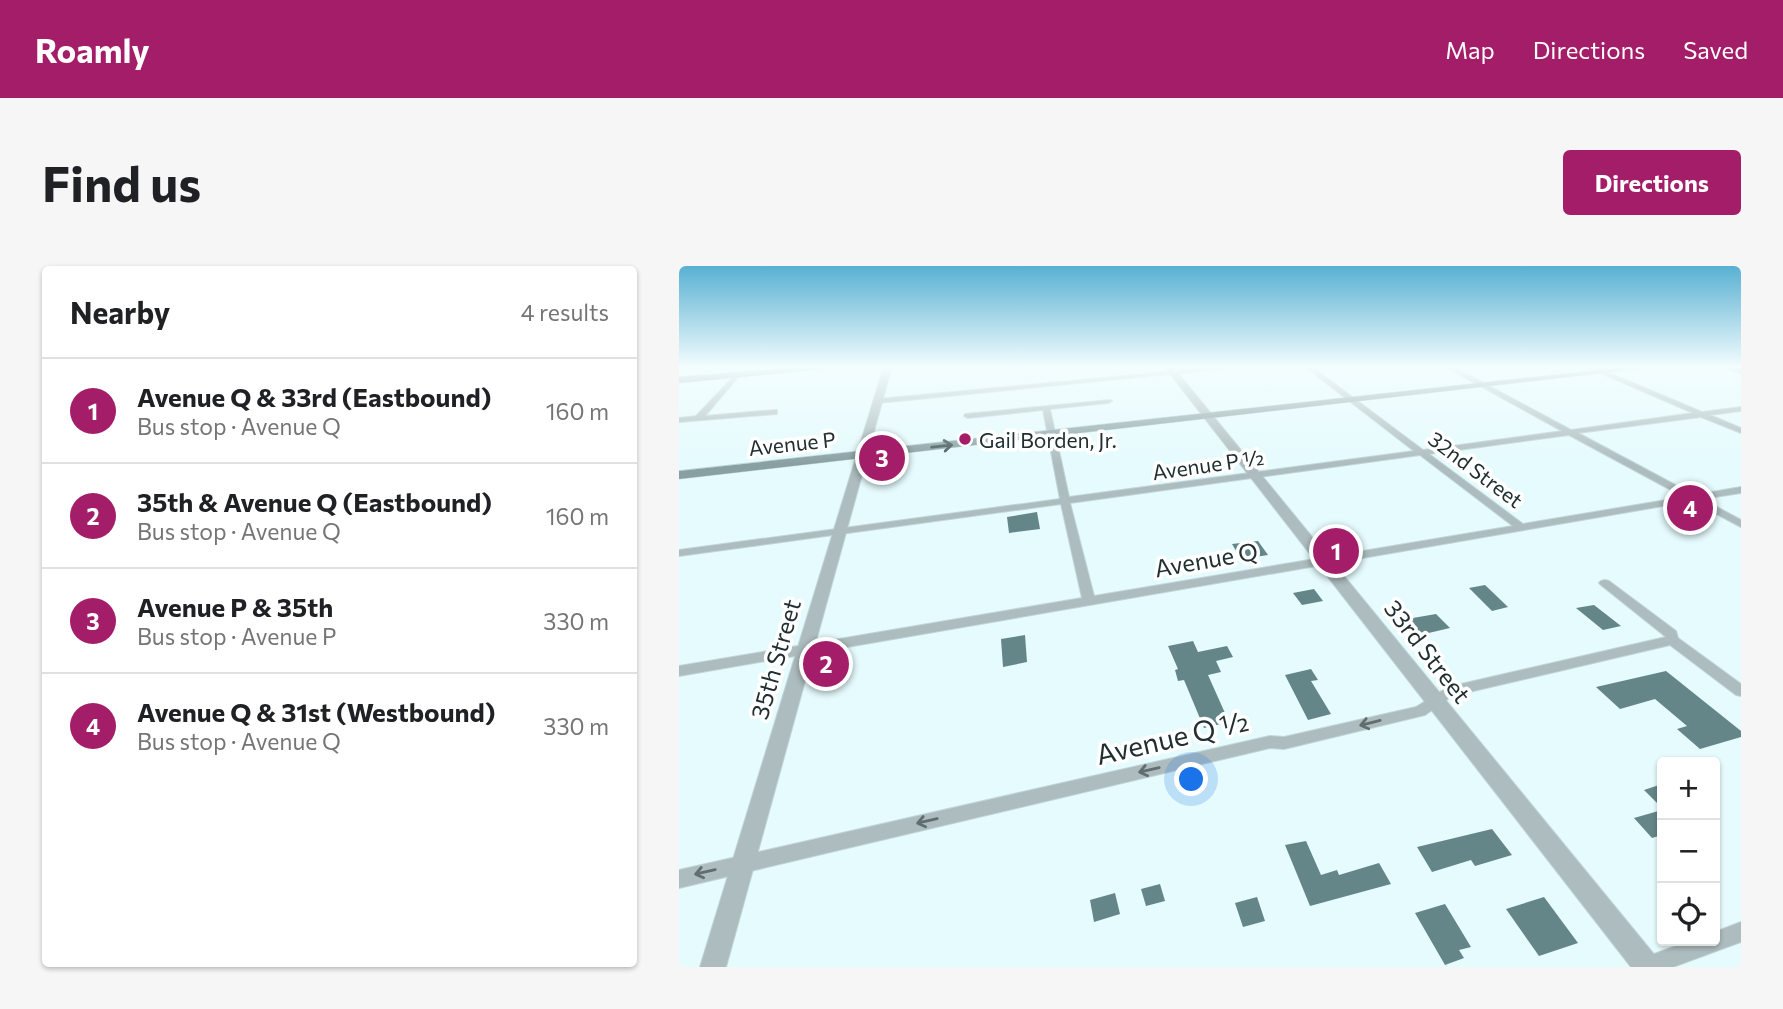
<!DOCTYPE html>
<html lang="en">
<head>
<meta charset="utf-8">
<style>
	:root { --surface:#fff; --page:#f6f6f6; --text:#202124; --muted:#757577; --line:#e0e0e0; --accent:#a41d68 }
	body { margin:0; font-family:Commissioner,sans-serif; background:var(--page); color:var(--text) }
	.controls { position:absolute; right:21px; bottom:21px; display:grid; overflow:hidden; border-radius:7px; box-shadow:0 2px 5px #0004 }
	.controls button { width:63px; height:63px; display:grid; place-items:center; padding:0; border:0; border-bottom:2px solid var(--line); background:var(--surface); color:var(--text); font:35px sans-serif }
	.you { position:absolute; left:513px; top:514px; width:24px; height:24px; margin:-18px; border:5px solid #fff; border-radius:50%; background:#1a73e8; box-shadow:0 0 0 10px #1a73e833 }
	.badge { display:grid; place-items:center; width:46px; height:46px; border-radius:50%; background:var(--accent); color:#fff; font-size:23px; font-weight:700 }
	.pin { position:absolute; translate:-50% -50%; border:4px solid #fff; box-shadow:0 2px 7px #0006 }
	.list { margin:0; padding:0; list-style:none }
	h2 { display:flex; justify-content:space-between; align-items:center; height:91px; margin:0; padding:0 28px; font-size:30px }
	h2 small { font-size:23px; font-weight:400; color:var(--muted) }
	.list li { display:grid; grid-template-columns:46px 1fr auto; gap:21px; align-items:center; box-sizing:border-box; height:105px; padding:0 28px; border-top:2px solid var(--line) }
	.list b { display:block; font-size:26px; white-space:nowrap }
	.list p { margin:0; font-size:23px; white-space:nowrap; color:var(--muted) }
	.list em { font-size:23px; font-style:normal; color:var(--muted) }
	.icon { flex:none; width:38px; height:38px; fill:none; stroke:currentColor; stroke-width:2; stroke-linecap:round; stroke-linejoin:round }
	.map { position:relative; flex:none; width:1062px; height:701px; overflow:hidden; border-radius:7px }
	header { display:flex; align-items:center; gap:42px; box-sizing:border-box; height:98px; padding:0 35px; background:var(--accent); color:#fff }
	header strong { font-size:33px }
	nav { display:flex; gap:38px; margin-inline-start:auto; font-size:24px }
	.intro { display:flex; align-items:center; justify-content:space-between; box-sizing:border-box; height:168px; padding:0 42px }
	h1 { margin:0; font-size:49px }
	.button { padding:18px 32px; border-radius:7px; background:var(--accent); color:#fff; font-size:24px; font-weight:700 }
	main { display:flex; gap:42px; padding:0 42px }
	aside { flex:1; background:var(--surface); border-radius:7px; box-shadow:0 2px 5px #0004 }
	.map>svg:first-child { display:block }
	.building { fill:#648689 }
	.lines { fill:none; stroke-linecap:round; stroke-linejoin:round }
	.minor-casing { stroke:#c2d6d8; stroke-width:2 }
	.tertiary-casing { stroke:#c2d6d8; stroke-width:2 }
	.secondary-casing { stroke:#c2d6d8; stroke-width:1 }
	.minor { fill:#adbcbe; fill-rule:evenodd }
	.tertiary { fill:#adbcbe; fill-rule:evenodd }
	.secondary { fill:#89a0a2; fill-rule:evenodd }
	.oneway { stroke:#455759 }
	.oneway2 { stroke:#606e70 }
	.poi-dot { fill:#a41d68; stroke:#fff; stroke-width:2.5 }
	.labels { text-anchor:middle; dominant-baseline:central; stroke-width:7; stroke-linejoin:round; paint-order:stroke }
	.far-poi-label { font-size:21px; fill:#212f31; stroke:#fff; text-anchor:start }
	.far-street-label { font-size:21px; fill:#212f31; stroke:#fff }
	.street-label { font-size:24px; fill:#212f31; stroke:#fff }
	.near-street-label { font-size:28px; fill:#212f31; stroke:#fff }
</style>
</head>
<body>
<header>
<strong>Roamly</strong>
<nav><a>Map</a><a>Directions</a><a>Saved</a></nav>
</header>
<div class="intro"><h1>Find us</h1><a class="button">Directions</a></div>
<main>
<aside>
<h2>Nearby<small>4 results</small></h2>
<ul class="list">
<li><span class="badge">1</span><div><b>Avenue Q &amp; 33rd (Eastbound)</b><p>Bus stop · Avenue Q</p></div><em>160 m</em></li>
<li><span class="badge">2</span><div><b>35th &amp; Avenue Q (Eastbound)</b><p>Bus stop · Avenue Q</p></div><em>160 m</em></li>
<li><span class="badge">3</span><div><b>Avenue P &amp; 35th</b><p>Bus stop · Avenue P</p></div><em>330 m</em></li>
<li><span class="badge">4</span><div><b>Avenue Q &amp; 31st (Westbound)</b><p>Bus stop · Avenue Q</p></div><em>330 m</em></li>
</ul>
</aside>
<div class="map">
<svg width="1062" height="701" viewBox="0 0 1062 701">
	<rect width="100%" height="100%" fill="#e5fbfd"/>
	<g class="building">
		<polygon points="358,246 361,263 330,267 328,251"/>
		<polygon points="579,275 589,289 562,293 553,278"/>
		<polygon points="806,319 829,341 813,345 790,322"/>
		<polygon points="635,323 644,335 623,339 614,327"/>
		<polygon points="915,339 942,360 924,364 897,342"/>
		<polygon points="757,348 771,362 741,369 728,353"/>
		<polygon points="346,369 348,396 324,401 322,373"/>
		<polygon points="514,375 519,386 548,380 554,391 537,395 542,406 529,409 550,456 525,462 505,414 499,415 496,404 499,403 489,380"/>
		<polygon points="632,403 639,414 632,415 652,448 629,454 606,409"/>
		<polygon points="987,405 1062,465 1062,471 1021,483 998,463 1008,460 976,433 941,443 917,421"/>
		<polygon points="983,518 983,542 965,524"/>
		<polygon points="983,544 983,569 973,572 955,552"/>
		<polygon points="813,563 833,589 796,600 792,594 753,606 738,581"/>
		<polygon points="627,575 642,609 658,604 660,609 700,597 712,618 631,640 606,579"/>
		<polygon points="481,618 486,635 467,640 462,623"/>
		<polygon points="436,627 441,648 415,656 411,634"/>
		<polygon points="578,631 586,655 564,661 556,637"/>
		<polygon points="865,631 899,677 860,690 827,643"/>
		<polygon points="766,638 792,681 780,684 785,692 766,699 736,647"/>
	</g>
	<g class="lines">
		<g class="minor-casing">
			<g id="minor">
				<polygon points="547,100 573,100 199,137 195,135 199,133"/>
				<path d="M625 100H632L744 184 883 165 765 100H773L892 164 1014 147 905 100H914L1023 146 1062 141V145L1031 149 1062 162V167L1022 151 899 167 1015 229 1062 221V227L1023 233 1062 254V261L1013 235 0 410V400L403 332 382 238 0 290V284L381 233 364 144 289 152 285 150 286 148 431 134 433 135 429 137 371 143 390 231 735 185ZM890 169 1005 231 844 258 750 188ZM741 189 834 260 415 330 391 237Z"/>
				<polygon points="57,108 60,110 59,111 26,150 95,144 98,144 98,148 0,156 0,152 17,150"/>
				<polygon points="926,314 930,315 997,365 999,372 1062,418 1062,430 1057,429 991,379 773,430 746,449 605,483 591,482 0,622 0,604 591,470 605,471 737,441 769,421 987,371 922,319 920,317 922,315"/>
				<polygon points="1062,656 1062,676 994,701 956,701 959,694 1010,675 1036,675 1036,666"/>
			</g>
		</g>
		<g class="tertiary-casing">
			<g id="tertiary">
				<polygon points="205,100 213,100 47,701 21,701"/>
				<polygon points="485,100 493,100 978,692 982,701 952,701"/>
			</g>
		</g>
		<g class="secondary-casing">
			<g id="secondary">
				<polygon points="135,100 175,100 0,117 0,111"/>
				<polygon points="955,100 985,100 0,213 0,205"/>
				<polygon points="1044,100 1062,102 1062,108 1045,102"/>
			</g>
		</g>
		<use href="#minor" class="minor"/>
		<use href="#tertiary" class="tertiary"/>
		<use href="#secondary" class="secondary"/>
	</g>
	<defs><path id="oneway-shaft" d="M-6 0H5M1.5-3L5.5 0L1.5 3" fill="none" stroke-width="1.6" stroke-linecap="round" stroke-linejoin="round" transform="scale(1.75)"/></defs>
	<use class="oneway" href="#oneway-shaft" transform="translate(263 180) rotate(-6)"/>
	<g class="oneway2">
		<use href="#oneway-shaft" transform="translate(691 457) rotate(166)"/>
		<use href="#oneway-shaft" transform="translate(470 504) rotate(167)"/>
		<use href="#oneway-shaft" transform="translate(248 555) rotate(167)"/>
		<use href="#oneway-shaft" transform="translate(26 606) rotate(167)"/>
	</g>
	<linearGradient id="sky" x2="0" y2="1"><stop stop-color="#59b0d3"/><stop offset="0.51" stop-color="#f3fdfe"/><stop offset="1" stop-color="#f3fdfe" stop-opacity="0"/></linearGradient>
	<rect width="1062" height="198" fill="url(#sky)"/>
	<circle class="poi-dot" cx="286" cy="173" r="7"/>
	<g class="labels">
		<g class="far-poi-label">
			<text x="300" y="173">Gail Borden, Jr.</text>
		</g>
		<g class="far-street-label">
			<text transform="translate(113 177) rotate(-6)">Avenue P</text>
			<text transform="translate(529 198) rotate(-8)">Avenue P ½</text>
			<text transform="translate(797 203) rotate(37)">32nd Street</text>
		</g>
		<g class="street-label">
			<text transform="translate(527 293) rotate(-10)">Avenue Q</text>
			<text transform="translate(749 385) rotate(52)">33rd Street</text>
			<text transform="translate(96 393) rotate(-74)">35th Street</text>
		</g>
		<g class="near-street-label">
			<text transform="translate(493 471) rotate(-13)">Avenue Q ½</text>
		</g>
	</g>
</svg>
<div class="controls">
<button>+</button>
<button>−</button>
<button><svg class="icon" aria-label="locate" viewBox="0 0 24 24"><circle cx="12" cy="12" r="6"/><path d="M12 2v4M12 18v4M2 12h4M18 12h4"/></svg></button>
</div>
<div class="you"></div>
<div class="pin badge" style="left:657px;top:285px">1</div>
<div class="pin badge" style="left:147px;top:398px">2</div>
<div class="pin badge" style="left:203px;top:192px">3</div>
<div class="pin badge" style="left:1011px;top:242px">4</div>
</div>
</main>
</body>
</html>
